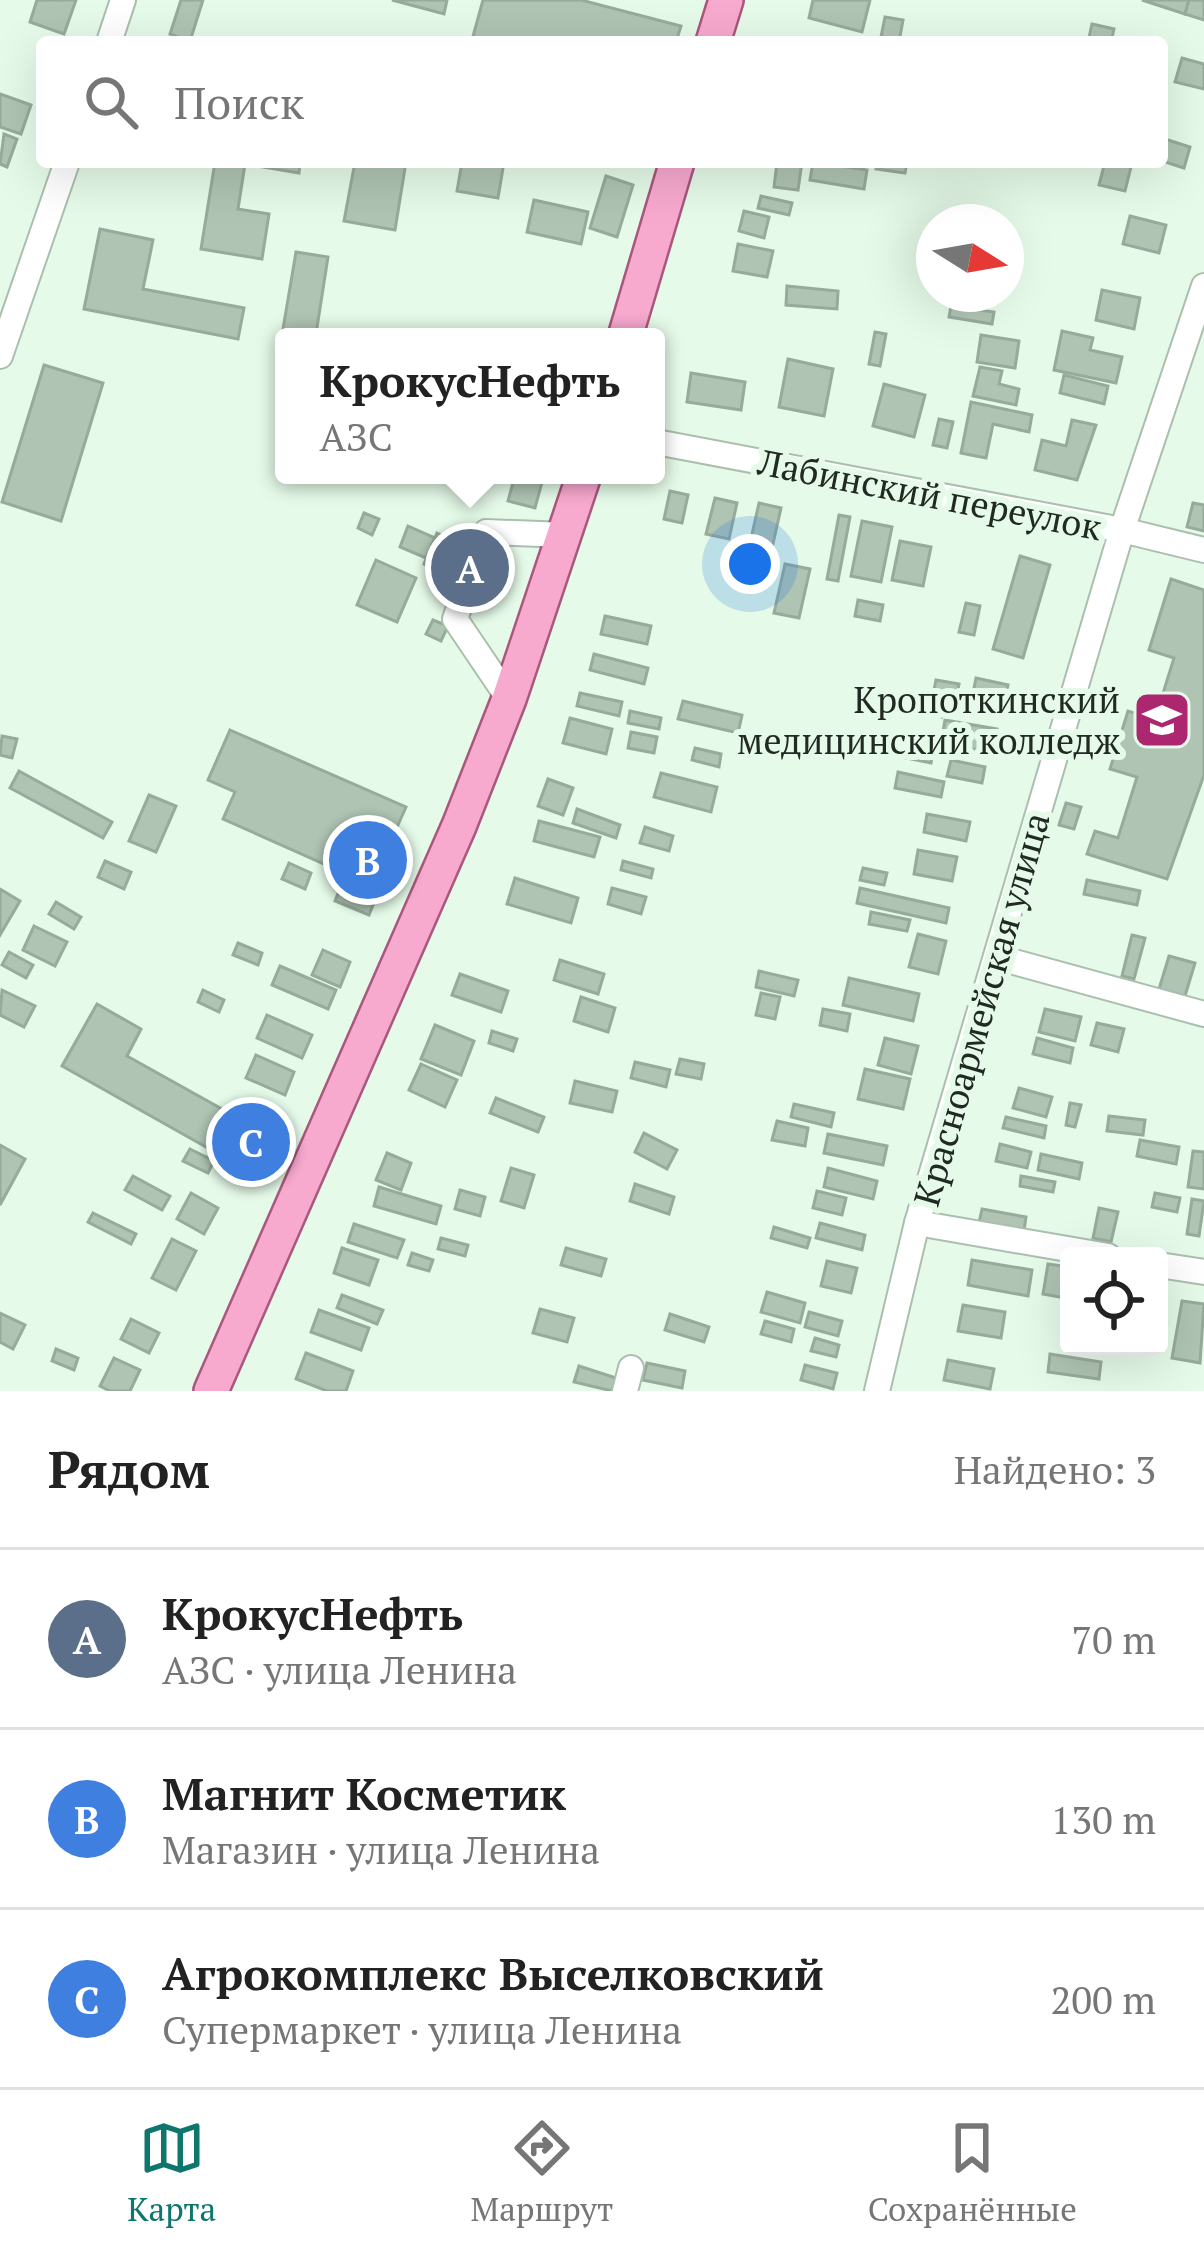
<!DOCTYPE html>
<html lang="ru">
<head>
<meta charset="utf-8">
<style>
	:root { --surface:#fff; --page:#f6f6f6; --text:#222; --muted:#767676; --line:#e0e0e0; --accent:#0f766e }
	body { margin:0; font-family:"PT Serif",serif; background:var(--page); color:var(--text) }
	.controls { position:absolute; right:36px; bottom:36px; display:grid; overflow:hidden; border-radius:12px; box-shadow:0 12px 48px #0002 }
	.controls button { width:108px; height:108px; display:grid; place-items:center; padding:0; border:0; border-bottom:3px solid var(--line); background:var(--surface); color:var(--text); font:60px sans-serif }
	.compass { position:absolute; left:916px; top:204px; width:108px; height:108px; border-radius:50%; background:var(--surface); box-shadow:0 12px 48px #0002; rotate:101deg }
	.you { position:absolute; left:750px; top:564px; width:42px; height:42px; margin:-30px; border:9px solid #fff; border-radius:50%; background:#1a73e8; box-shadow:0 0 0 18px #1a73e833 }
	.badge { display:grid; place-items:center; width:78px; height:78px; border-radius:50%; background:var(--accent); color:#fff; font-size:39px; font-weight:700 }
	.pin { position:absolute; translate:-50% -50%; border:6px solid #fff; box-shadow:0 3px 12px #0006 }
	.popup { position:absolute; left:275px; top:328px; width:390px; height:156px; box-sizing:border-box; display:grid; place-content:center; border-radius:12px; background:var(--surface); filter:drop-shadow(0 3px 9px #0005); font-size:39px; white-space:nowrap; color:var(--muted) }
	.popup b { font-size:45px; color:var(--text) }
	.popup::after { content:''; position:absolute; left:50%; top:100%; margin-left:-24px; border:24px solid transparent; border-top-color:var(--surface) }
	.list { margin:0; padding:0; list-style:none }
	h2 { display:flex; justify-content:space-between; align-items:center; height:156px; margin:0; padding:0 48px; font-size:51px }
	h2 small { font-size:39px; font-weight:400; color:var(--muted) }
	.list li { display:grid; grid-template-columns:78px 1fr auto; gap:36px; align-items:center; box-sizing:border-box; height:180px; padding:0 48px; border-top:3px solid var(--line) }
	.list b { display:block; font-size:45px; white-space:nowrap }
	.list p { margin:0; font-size:39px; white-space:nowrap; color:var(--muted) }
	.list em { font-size:39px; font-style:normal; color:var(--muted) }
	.icon { flex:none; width:66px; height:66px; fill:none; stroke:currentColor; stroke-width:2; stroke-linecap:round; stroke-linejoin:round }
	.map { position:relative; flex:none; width:1204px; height:1391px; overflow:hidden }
	.search { position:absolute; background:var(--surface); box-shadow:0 12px 48px #0002; left:36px; right:36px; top:36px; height:132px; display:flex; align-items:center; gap:30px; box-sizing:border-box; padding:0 42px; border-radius:12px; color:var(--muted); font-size:45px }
	.sheet { height:696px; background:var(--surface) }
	nav { display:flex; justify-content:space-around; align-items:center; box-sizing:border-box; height:168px; border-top:3px solid var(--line); background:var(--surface); font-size:33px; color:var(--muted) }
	nav a { display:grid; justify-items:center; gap:6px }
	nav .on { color:var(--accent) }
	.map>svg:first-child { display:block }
	.building { fill:#afc4b3; stroke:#97ab9b; stroke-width:3 }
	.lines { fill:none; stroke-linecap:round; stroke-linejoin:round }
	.minor-casing { stroke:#abbfae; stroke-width:28 }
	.major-casing { stroke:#a9577d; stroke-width:38 }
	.minor { stroke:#fff; stroke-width:24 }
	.major { stroke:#f7a9ce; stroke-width:33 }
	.labels { text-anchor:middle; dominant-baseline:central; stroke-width:12; stroke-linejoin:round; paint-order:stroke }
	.street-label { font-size:36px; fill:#212923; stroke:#e5fae8 }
	.poi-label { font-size:36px; fill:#212923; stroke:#e5fae8; text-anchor:end }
</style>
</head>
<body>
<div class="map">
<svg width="1204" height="1391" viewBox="0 0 1204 1391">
	<rect width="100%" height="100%" fill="#e5fae8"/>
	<g class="building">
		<polygon points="37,0 76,0 64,34 30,22"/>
		<polygon points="181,0 203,0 190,41 170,34"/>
		<polygon points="392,0 447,0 444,14"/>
		<polygon points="483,0 581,0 681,26 676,42 478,42 472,40"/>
		<polygon points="813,0 870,0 862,32 809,18"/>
		<polygon points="1142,0 1189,0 1185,14"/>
		<polygon points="1189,0 1204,0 1204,20 1185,14"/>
		<polygon points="885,17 903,20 899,42 880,42"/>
		<polygon points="1092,24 1114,29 1111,42 1088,42"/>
		<polygon points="1182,58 1204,64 1204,89 1175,82"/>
		<polygon points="0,94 31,105 21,134 0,127"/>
		<polygon points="4,134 17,139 7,167 0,164"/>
		<polygon points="1165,139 1190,147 1184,168 1162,161"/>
		<polygon points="215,162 300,162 299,173 245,164 238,209 269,214 262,259 201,249"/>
		<polygon points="355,162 406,162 395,230 344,221"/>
		<polygon points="462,162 504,162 498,198 457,191"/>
		<polygon points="777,162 802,162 798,190 774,187"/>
		<polygon points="813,162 867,170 864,189 810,180"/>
		<polygon points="877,162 907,162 905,173 876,169"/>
		<polygon points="1105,162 1131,167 1125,191 1099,185"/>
		<polygon points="606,176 633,185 617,237 590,228"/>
		<polygon points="761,196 792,203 789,215 758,208"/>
		<polygon points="534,200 588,212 581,244 527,232"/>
		<polygon points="744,211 769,217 764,238 739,231"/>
		<polygon points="1130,216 1166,225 1159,253 1123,244"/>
		<polygon points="100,229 153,240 143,289 244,308 238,339 84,309"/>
		<polygon points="738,244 773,251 767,277 733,271"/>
		<polygon points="296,252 328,257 316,334 283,329"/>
		<polygon points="787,286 838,291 837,309 786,305"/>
		<polygon points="1102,290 1140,298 1134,329 1096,320"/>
		<polygon points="951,306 994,312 992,324 949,317"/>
		<polygon points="1062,331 1093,338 1090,350 1122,357 1116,383 1054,370"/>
		<polygon points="875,332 886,334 880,366 869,364"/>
		<polygon points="981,335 1019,341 1015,368 977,362"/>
		<polygon points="788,359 833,369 824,416 779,407"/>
		<polygon points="44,365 103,383 61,521 2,502"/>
		<polygon points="980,367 1002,371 999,384 1019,389 1016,405 973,396"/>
		<polygon points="691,373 745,382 741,410 687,402"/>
		<polygon points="1064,375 1108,386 1104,404 1060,393"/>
		<polygon points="884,384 925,395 914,437 873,426"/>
		<polygon points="971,402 1032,415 1029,432 993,424 986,458 961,453"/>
		<polygon points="939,419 953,422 947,448 933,445"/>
		<polygon points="1072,420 1096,425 1077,480 1035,470 1042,440 1066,446"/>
		<polygon points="515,475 544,475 535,508 508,501"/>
		<polygon points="670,491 688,495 682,523 664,519"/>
		<polygon points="715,498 737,503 729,539 706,534"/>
		<polygon points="759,503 781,508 768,566 746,561"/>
		<polygon points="1193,503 1204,505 1204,531 1187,527"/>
		<polygon points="364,513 379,519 372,535 358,528"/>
		<polygon points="839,515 850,517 838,581 827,579"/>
		<polygon points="862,521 892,527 881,582 851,576"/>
		<polygon points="408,526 435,538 426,558 400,547"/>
		<polygon points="437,533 510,565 496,596 424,564"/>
		<polygon points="900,541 931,547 923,586 892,580"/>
		<polygon points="1020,556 1050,565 1023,658 993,649"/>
		<polygon points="376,560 416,578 397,622 357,605"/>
		<polygon points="785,564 810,569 799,618 774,613"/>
		<polygon points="1171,579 1204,590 1204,775 1167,879 1087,854 1095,831 1118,838 1137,777 1110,769 1128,711 1155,719 1174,658 1149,650"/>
		<polygon points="858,600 883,605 880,621 855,616"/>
		<polygon points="966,603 980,606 974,635 959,632"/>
		<polygon points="605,616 651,626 647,644 601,634"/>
		<polygon points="433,620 448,626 441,641 426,634"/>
		<polygon points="594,654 648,668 644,684 590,670"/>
		<polygon points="976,678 1008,685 1003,709 971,703"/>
		<polygon points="936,680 959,684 956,699 933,695"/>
		<polygon points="580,693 622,702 619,716 577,706"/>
		<polygon points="904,697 944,704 942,717 901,710"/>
		<polygon points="683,701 742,715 738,733 678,719"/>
		<polygon points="630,711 661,718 659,729 628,723"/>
		<polygon points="570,718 612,729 606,754 563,743"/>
		<polygon points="945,720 997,729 993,753 941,743"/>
		<polygon points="230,730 406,807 371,885 223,819 235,792 208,780"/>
		<polygon points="631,732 657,737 654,753 628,748"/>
		<polygon points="2,736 17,739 12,758 0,755"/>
		<polygon points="905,741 934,747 931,763 902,757"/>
		<polygon points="695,748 721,754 719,767 692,760"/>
		<polygon points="951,760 985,767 982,783 947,776"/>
		<polygon points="19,771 112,822 103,838 10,788"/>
		<polygon points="898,772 944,782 941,797 895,788"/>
		<polygon points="661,773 717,787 711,812 654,797"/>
		<polygon points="548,779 573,788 563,815 538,806"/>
		<polygon points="149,795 176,806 156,852 129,841"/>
		<polygon points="1066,803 1081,807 1074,829 1059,825"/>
		<polygon points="577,809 620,825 616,838 573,823"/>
		<polygon points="927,814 970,822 966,841 924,832"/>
		<polygon points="539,821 600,837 594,857 534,841"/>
		<polygon points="645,827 673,836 669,851 640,843"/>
		<polygon points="918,850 957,857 952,881 914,874"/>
		<polygon points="105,861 131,872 124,889 98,877"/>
		<polygon points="623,861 653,869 651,878 621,870"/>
		<polygon points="289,863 311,873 305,889 282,879"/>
		<polygon points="863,868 887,873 884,885 860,880"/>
		<polygon points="515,878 578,898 571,923 507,904"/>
		<polygon points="1087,880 1140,891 1137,905 1084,894"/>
		<polygon points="341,886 375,900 369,915 335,901"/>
		<polygon points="612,888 646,897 641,914 608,904"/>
		<polygon points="860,888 949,908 946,923 857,903"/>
		<polygon points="0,889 20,901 0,935"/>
		<polygon points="56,902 81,917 74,929 49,914"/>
		<polygon points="871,912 910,920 907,931 869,924"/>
		<polygon points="34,926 67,942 55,966 23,950"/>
		<polygon points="918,934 946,941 938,974 909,967"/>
		<polygon points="1132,935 1145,938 1134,979 1122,976"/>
		<polygon points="238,943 262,953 258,965 233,955"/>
		<polygon points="323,950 350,962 340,987 312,975"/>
		<polygon points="9,952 33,965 26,978 2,965"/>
		<polygon points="1169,956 1195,963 1185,996 1159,989"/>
		<polygon points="560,960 604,974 598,994 554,980"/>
		<polygon points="280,966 336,990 328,1009 272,985"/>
		<polygon points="759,971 798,980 794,996 756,987"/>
		<polygon points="460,974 508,991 501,1012 452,995"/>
		<polygon points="849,978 919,994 913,1021 843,1005"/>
		<polygon points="2,990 35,1006 24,1027 0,1015"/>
		<polygon points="203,990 224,1000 219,1012 198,1002"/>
		<polygon points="761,993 780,997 775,1019 756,1015"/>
		<polygon points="581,997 615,1008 608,1032 574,1021"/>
		<polygon points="97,1004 141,1029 127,1056 265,1133 245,1169 62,1066"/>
		<polygon points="823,1009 850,1014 847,1031 820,1025"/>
		<polygon points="1045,1009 1081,1017 1075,1041 1039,1032"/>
		<polygon points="267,1015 312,1035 302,1058 257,1038"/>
		<polygon points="1097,1023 1124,1029 1118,1052 1091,1045"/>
		<polygon points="435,1025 474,1041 461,1075 421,1059"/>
		<polygon points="492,1031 517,1039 513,1051 489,1043"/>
		<polygon points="885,1038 918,1046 911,1074 878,1065"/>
		<polygon points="1037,1038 1073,1048 1070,1063 1033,1054"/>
		<polygon points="256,1055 294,1072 285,1095 246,1078"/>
		<polygon points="680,1059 704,1064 701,1079 676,1074"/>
		<polygon points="635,1062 670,1070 666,1087 631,1078"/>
		<polygon points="421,1064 457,1080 445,1107 409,1090"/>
		<polygon points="865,1069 910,1079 903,1109 858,1099"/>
		<polygon points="575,1081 617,1091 612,1112 570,1103"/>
		<polygon points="1019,1088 1052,1097 1046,1117 1013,1108"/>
		<polygon points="496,1098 544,1117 538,1132 490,1113"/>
		<polygon points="1070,1103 1081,1105 1075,1127 1066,1125"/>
		<polygon points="794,1104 834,1113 831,1127 791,1117"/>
		<polygon points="1109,1116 1145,1120 1143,1135 1107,1131"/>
		<polygon points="1006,1117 1046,1126 1044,1138 1003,1128"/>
		<polygon points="777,1121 808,1128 805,1146 772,1140"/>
		<polygon points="644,1133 677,1150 667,1169 635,1152"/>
		<polygon points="828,1134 887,1146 883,1165 824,1153"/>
		<polygon points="1140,1140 1179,1147 1176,1164 1137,1156"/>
		<polygon points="1000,1144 1031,1152 1027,1168 996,1161"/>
		<polygon points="0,1145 25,1159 0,1205"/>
		<polygon points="190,1149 214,1161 208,1173 183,1161"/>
		<polygon points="1193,1151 1204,1152 1204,1189 1188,1187"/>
		<polygon points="387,1153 411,1163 401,1190 376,1180"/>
		<polygon points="1041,1154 1082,1163 1079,1179 1038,1170"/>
		<polygon points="511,1168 534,1175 524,1208 501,1201"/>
		<polygon points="828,1168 877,1181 873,1199 824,1187"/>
		<polygon points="133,1176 170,1196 162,1210 125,1190"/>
		<polygon points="1021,1176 1055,1182 1053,1192 1020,1186"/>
		<polygon points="635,1184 674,1197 669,1214 630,1201"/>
		<polygon points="379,1187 441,1206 436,1224 374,1206"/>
		<polygon points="460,1190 485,1197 480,1216 455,1209"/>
		<polygon points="817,1191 846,1198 842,1215 813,1208"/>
		<polygon points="191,1193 218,1208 204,1234 177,1219"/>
		<polygon points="1155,1193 1180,1198 1177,1212 1152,1207"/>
		<polygon points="1192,1199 1204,1201 1199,1236 1187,1234"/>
		<polygon points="1099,1208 1118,1212 1111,1242 1093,1238"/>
		<polygon points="982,1209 1026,1217 1024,1231 979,1223"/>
		<polygon points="93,1213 136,1234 131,1244 88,1222"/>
		<polygon points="820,1223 865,1235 862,1250 816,1238"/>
		<polygon points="354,1224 404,1240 397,1258 348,1242"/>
		<polygon points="774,1227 810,1238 807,1248 771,1238"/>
		<polygon points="441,1238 468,1245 465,1256 438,1249"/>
		<polygon points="172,1239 196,1251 176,1290 152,1278"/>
		<polygon points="342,1248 378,1260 369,1285 334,1273"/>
		<polygon points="566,1248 606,1259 601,1276 561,1265"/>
		<polygon points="412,1253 433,1260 429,1271 408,1265"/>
		<polygon points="972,1260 1032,1270 1028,1296 968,1285"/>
		<polygon points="827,1261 857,1268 851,1293 821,1286"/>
		<polygon points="1048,1264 1069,1267 1065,1298 1043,1294"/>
		<polygon points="767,1292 805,1303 800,1323 761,1312"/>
		<polygon points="342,1295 383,1310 377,1324 337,1308"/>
		<polygon points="1182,1301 1204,1304 1200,1363 1172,1358"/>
		<polygon points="963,1305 1005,1312 1001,1338 958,1331"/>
		<polygon points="540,1309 574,1318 567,1342 533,1333"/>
		<polygon points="319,1310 369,1328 361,1350 311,1332"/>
		<polygon points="809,1312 842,1321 838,1336 805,1327"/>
		<polygon points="0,1313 25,1325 13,1349 0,1342"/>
		<polygon points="670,1314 709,1327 704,1342 665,1330"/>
		<polygon points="131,1319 159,1333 149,1353 121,1339"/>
		<polygon points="765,1321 794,1329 791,1342 761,1334"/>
		<polygon points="815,1338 839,1345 836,1357 811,1351"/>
		<polygon points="56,1349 78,1358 74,1370 52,1361"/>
		<polygon points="306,1353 353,1371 346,1391 327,1391 296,1379"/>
		<polygon points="1050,1354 1101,1362 1099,1379 1048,1372"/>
		<polygon points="114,1358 140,1370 130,1391 110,1391 100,1386"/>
		<polygon points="948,1360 994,1369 990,1389 944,1380"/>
		<polygon points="647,1363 685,1371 682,1388 643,1380"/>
		<polygon points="805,1365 837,1373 833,1389 801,1380"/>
		<polygon points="579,1366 616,1378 612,1391 574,1382"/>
	</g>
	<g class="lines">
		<g class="minor-casing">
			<g id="minor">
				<polyline points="109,42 123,0"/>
				<polyline points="0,356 67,162"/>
				<polyline points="656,442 1122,530 1204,550"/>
				<polyline points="509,699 455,619 486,532 566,535"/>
				<polyline points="996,957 1204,1014"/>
				<polyline points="917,1223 1108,1256"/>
				<polyline points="1159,1265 1204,1272"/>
				<polyline points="625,1391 631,1368"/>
				<polyline points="877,1391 917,1223 1122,530 1204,286"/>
			</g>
		</g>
		<g class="major-casing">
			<g id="major">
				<polyline points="713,42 726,0"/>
				<polyline points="625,337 677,162"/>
				<polyline points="211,1391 459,826 509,699 584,475"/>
			</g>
		</g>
		<use href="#minor" class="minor"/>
		<use href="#major" class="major"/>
	</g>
	<defs>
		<g id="university-square" transform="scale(3)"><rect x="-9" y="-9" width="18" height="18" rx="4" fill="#ac276f" stroke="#e5fae8"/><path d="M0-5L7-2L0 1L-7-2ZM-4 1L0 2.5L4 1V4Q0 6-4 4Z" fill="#fff"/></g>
	</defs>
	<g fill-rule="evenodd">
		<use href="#university-square" x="1162" y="720"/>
	</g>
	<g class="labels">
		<g class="street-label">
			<text transform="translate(930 494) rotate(11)">Лабинский переулок</text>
			<text transform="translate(981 1009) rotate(-74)">Красноармейская улица</text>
		</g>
		<g class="poi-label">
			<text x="1120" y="699">Кропоткинский<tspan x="1120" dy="41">медицинский колледж</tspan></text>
		</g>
	</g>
</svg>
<div class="controls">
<button><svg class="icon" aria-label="locate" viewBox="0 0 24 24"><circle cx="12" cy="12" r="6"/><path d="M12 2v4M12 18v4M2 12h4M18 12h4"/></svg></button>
</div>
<svg class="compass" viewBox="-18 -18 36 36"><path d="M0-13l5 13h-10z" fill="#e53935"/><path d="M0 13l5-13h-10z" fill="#767676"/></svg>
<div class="you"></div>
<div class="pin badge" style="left:470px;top:568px;background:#5c6f8a">A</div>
<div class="popup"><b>КрокусНефть</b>АЗС</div>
<div class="pin badge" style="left:368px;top:860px;background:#3f7fe0">B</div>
<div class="pin badge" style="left:251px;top:1142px;background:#3f7fe0">C</div>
<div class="search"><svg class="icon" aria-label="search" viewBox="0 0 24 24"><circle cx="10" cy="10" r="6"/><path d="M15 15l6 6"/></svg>Поиск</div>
</div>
<section class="sheet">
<h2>Рядом<small>Найдено: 3</small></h2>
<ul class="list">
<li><span class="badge" style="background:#5c6f8a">A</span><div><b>КрокусНефть</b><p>АЗС · улица Ленина</p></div><em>70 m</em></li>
<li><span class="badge" style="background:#3f7fe0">B</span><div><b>Магнит Косметик</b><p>Магазин · улица Ленина</p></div><em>130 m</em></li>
<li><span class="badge" style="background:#3f7fe0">C</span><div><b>Агрокомплекс Выселковский</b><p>Супермаркет · улица Ленина</p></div><em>200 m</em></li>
</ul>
</section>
<nav>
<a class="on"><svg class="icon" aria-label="map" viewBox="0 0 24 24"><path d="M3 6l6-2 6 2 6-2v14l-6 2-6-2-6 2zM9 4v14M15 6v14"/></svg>Карта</a>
<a><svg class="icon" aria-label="directions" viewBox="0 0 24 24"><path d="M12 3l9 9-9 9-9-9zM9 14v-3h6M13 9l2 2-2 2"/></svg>Маршрут</a>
<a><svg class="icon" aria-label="saved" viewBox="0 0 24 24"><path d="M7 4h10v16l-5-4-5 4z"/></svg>Сохранённые</a>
</nav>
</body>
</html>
